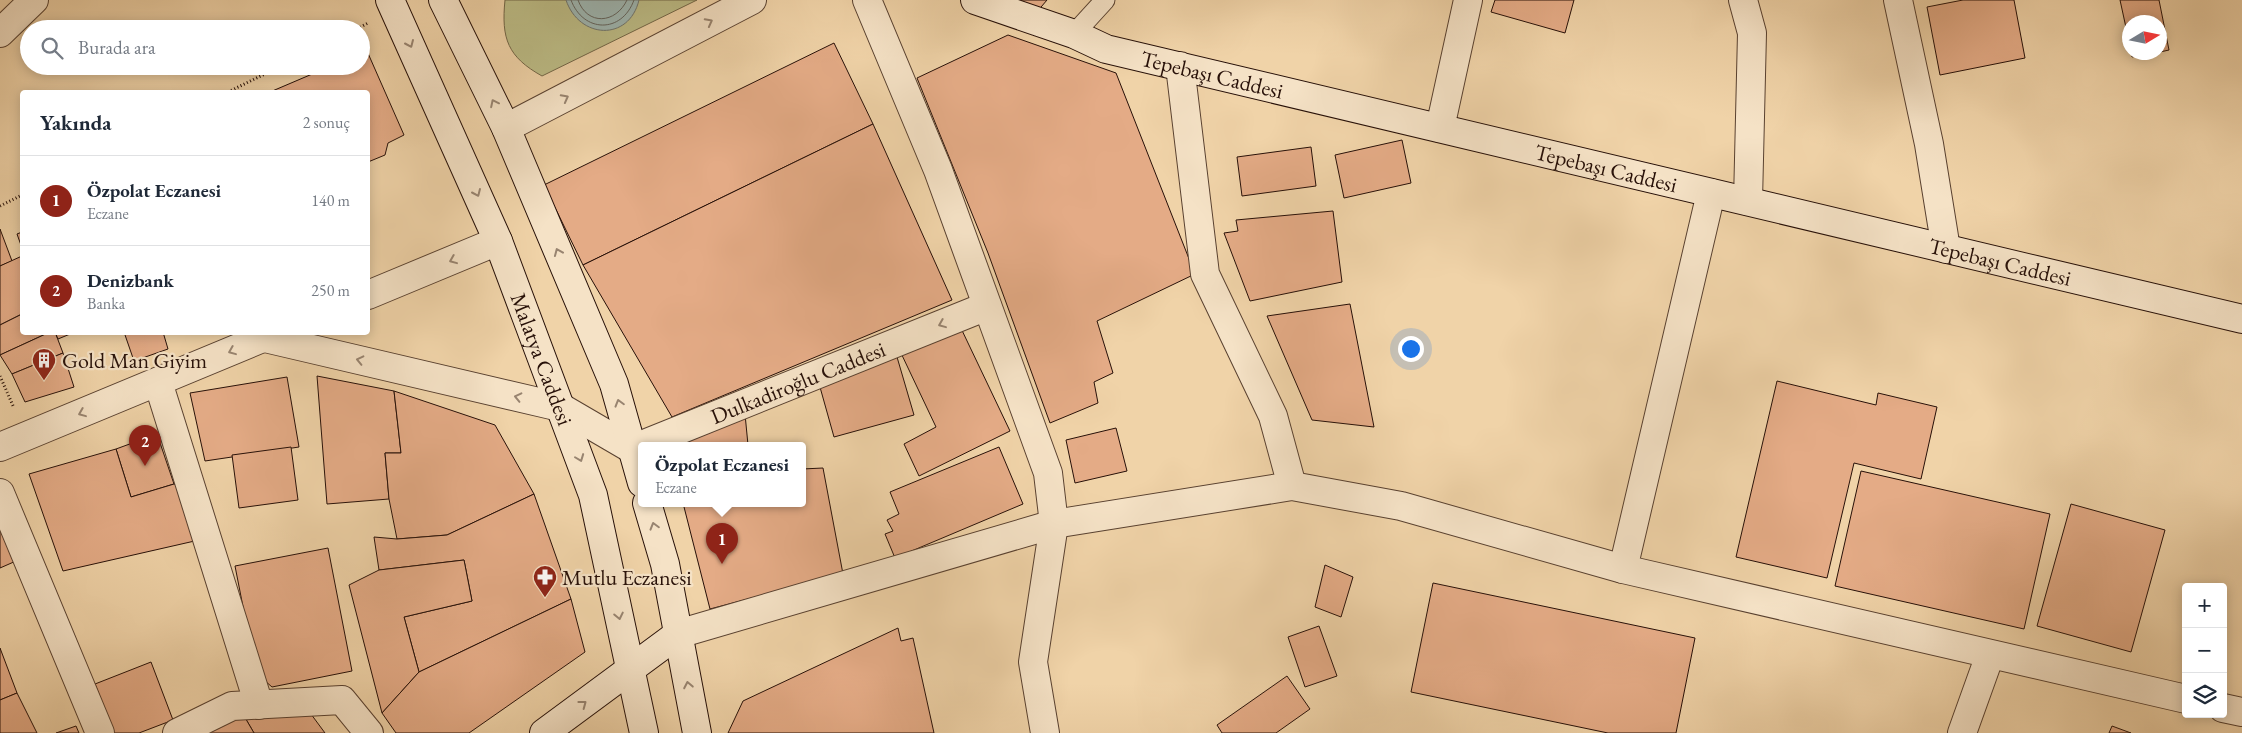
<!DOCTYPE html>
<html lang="tr">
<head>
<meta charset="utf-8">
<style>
	:root { --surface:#fff; --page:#f6f6f7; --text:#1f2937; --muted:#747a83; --line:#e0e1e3; --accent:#8f2418 }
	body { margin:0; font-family:"EB Garamond",serif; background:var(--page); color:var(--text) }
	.controls { position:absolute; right:15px; bottom:15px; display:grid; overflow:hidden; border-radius:5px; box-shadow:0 2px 12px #0003 }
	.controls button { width:45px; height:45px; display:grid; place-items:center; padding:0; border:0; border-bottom:1px solid var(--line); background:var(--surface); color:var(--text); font:25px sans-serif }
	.compass { position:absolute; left:2122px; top:15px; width:45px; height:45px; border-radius:50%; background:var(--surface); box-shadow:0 2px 12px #0003; rotate:80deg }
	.you { position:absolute; left:1410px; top:348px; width:18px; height:18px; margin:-12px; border:4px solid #fff; border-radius:50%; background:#1a73e8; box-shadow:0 0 0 8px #1a73e833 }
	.badge { display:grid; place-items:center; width:32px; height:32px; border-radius:50%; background:var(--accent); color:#fff; font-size:16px; font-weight:700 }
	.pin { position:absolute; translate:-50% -41px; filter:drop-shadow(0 1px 2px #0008) }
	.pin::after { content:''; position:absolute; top:26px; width:18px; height:15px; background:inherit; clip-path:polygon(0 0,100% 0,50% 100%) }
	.popup { position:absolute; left:638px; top:442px; width:168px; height:65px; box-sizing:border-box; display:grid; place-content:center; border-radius:5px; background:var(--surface); filter:drop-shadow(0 1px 4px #0005); font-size:16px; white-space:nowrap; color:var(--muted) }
	.popup b { font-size:19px; color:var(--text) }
	.popup::after { content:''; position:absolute; left:50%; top:100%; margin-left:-10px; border:10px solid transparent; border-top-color:var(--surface) }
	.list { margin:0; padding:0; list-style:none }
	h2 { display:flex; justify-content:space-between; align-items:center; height:65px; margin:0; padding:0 20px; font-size:21px }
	h2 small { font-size:16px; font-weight:400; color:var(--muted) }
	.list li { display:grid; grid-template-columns:32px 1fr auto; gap:15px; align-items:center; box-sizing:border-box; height:90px; padding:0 20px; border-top:1px solid var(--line) }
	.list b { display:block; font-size:19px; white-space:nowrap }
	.list p { margin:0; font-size:16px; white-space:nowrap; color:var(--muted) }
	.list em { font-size:16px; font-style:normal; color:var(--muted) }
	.icon { flex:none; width:28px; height:28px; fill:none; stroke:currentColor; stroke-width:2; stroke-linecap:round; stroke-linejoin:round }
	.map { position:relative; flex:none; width:2242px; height:733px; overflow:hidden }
	.search { position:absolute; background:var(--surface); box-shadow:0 2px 12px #0003; left:20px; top:20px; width:350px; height:55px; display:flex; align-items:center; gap:12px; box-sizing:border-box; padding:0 18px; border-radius:28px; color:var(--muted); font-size:19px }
	.panel { position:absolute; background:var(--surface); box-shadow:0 2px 12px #0003; left:20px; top:90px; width:350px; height:245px; border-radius:5px }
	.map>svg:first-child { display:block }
	.green { fill:#bcbc86; stroke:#726647 }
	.water { fill:#9db6b2; stroke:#6e746e }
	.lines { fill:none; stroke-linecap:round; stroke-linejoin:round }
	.shore { stroke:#62635d; stroke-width:1 }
	.building { fill:#e4ab86; stroke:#271008 }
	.lane-casing { stroke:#594130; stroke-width:21 }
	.street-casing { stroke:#594130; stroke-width:30 }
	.secondary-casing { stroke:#271008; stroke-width:30 }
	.path { stroke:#271008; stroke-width:3; stroke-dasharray:1 2.5; stroke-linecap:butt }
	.lane { stroke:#f5e2c6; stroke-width:19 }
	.street { stroke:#f5e2c6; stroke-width:28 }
	.secondary { stroke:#f5e2c6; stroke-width:28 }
	.oneway { stroke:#988470 }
	.labels { text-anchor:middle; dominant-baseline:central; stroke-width:4.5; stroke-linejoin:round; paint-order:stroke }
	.street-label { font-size:22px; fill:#271008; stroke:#f5e2c6 }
	.poi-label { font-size:22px; fill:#271008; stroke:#f5e2c6; text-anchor:start }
</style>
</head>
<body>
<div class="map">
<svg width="2242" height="733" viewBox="0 0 2242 733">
	<rect width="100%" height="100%" fill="#f0d3a8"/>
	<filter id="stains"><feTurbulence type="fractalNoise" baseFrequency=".004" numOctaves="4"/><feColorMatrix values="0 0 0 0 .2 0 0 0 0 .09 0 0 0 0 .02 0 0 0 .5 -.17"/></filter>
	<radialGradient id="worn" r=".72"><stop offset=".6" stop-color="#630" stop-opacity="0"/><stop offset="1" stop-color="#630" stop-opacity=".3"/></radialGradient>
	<path class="green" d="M505 0H697L542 76C508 57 501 39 505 0Z"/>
	<path class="water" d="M566 0H639C629 42 579 39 566 0Z"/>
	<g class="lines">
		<g class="shore">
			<path d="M571 0C583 33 622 34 634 0"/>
			<path d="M578 0C587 26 616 24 627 0"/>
		</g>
	</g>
	<g class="building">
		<polygon points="1016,0 1047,0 1036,13"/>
		<polygon points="1495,0 1574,0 1565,33 1491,12"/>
		<polygon points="1963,0 2014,0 2025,58 1940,75 1927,7"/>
		<polygon points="2120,0 2159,0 2169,50 2160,52 2160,22 2130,22 2130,46"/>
		<polygon points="1008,35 1116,73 1195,274 1097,321 1113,373 1094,382 1098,403 1050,423 988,253 917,78"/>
		<polygon points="834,43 873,124 583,265 544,185"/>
		<polygon points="367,51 404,135 388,143 385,155 368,162 368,92 270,92 331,66 361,66 361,53"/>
		<polygon points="2131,52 2155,52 2132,57"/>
		<polygon points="873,124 952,300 672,417 583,265"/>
		<polygon points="1402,140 1411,183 1344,198 1335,155"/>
		<polygon points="1311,147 1316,186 1242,196 1237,157"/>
		<polygon points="1333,211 1342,282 1250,301 1224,233 1238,231 1236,220"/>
		<polygon points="0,229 12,261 0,266"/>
		<polygon points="22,232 22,248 17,234"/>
		<polygon points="22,256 22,314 0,325 0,266"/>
		<polygon points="1350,304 1374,427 1312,420 1267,316"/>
		<polygon points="22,314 22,332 50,332 0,355 0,325"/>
		<polygon points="958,322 1010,431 919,476 904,444 936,427 900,351"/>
		<polygon points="50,332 55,332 63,353 12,374 0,355"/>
		<polygon points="55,332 75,332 58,339"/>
		<polygon points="124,332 163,332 168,349 134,361"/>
		<polygon points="63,353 74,387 25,402 12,374"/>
		<polygon points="897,357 914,415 834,437 818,380"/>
		<polygon points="317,376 394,391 401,453 385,453 389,499 327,504"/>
		<polygon points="287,377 299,447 205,461 190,393"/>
		<polygon points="1777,381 1876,405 1878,393 1937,407 1921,479 1854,463 1827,578 1736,557"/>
		<polygon points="394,391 495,425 534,494 447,535 397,539 389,499 385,453 401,453"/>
		<polygon points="745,414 748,445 679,445"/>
		<polygon points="1116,428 1127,471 1075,483 1066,440"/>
		<polygon points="157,434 174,484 131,497 116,449"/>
		<polygon points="291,447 298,500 239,508 232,455"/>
		<polygon points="999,447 1023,504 895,558 885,534 893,531 887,520 899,514 890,492"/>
		<polygon points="116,449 131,497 174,484 185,489 199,540 63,571 29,474"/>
		<polygon points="823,468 843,574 710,609 683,503 802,503 802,469"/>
		<polygon points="1861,471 2050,514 2024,629 1835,586"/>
		<polygon points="534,494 571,599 419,672 404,617 472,601 464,560 379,570 374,537 397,539 447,535"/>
		<polygon points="2071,504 2165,530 2131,652 2037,626"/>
		<polygon points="0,521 16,561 0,568"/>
		<polygon points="328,548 352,671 272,687 256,673 235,566"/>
		<polygon points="464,560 472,601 404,617 419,672 382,713 349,585 379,570"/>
		<polygon points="1325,565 1353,577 1341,617 1315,607"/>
		<polygon points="1433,583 1695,638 1676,733 1608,733 1411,692"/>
		<polygon points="571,599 585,652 469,733 396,733 382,713 419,672"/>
		<polygon points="1319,626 1337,676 1305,687 1288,637"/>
		<polygon points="898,628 901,641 913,638 934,733 728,733 743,701"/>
		<polygon points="0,648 17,693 0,700"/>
		<polygon points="151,662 173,720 139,733 114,733 95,684"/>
		<polygon points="1287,676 1310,709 1276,733 1222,733 1217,725"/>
		<polygon points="17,693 37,733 0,733 0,700"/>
		<polygon points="240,709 308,710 325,733 254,733"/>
		<polygon points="240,709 254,733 199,733"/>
		<polygon points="76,726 79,733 56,733"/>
		<polygon points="2112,726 2131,733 2109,733"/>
	</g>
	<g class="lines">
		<g class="lane-casing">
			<polyline id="lane" points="1074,34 1105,0"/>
		</g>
		<g class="street-casing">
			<g id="street">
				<polyline points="867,0 938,170 1048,473 1054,524 1033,662 1045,733"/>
				<polyline points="1743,0 1752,33 1748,201"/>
				<polyline points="1898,0 1929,144 1946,249"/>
				<polyline points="0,33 34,0"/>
				<polyline points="1180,66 1205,274 1273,416 1292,486"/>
				<polyline points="506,128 752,0"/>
				<polyline points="1440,128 1468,0"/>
				<polyline points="368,295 498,241"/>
				<path id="s1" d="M265 338 560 407 632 449 987 306"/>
				<polyline points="158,382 259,705"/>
				<polyline points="0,447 277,332"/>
				<polyline points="0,493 100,733"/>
				<polyline points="1623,569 1711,193"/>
				<polyline points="678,634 1054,524 1292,486 1401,506 1623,569 2186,699"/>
				<polyline points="2223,708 2242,712"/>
				<polyline points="177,733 232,706 342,700 369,733"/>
				<polyline points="1962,733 1990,655"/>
			</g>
		</g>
		<g class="secondary-casing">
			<g id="secondary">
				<path id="s2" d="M390 0 498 241 593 495 644 733"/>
				<polyline points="443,0 506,128 614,384 642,483"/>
				<path id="s3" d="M975 0 1074 34 1106 49 2242 319"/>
				<polyline points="647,503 665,564 697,733"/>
				<polyline points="544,733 678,634"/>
			</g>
		</g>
		<g class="path">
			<polyline points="357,29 368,23"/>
			<polyline points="228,92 281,66"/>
			<polyline points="0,206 22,195"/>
			<polyline points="0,376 14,408"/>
		</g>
		<use href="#lane" class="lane"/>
		<use href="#street" class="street"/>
		<use href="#secondary" class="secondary"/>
	</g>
	<defs><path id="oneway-chevron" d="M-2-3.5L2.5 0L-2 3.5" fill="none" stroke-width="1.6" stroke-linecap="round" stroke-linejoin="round" transform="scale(1.25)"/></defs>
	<g class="oneway">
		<use href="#oneway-chevron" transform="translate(709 22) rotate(-28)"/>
		<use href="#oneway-chevron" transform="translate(410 44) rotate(66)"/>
		<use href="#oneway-chevron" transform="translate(565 98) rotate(-28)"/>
		<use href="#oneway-chevron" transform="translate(494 103) rotate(-116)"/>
		<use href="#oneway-chevron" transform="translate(477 193) rotate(66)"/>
		<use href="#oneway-chevron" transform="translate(558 252) rotate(-113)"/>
		<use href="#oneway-chevron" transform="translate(453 260) rotate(158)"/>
		<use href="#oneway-chevron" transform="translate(942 324) rotate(158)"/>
		<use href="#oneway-chevron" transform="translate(232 351) rotate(158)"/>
		<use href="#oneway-chevron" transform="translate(360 360) rotate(-167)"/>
		<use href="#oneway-chevron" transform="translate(518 397) rotate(-167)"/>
		<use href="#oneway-chevron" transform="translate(619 403) rotate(-106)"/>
		<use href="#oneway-chevron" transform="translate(82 413) rotate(158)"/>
		<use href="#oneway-chevron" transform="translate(580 458) rotate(69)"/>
		<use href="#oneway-chevron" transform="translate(654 526) rotate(-106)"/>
		<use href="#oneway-chevron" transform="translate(619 616) rotate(78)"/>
		<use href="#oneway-chevron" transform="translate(688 685) rotate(-101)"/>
		<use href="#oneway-chevron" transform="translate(583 704) rotate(-37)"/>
	</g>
	<defs>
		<g id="building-pin" transform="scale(1.25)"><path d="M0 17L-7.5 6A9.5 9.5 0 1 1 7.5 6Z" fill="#8f2418" stroke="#f5e2c6"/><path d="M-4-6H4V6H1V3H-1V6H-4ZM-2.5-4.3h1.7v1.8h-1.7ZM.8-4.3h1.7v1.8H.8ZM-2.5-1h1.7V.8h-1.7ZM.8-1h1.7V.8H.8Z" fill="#fff"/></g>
		<g id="pharmacy-pin" transform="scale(1.25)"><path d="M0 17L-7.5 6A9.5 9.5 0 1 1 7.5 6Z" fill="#8f2418" stroke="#f5e2c6"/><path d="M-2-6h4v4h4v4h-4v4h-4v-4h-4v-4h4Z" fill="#fff"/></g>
	</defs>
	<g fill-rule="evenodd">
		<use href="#building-pin" x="44" y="360"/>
		<use href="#pharmacy-pin" x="545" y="577"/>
	</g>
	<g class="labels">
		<g class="street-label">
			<text stroke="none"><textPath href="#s3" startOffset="249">Tepebaşı Caddesi</textPath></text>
			<text stroke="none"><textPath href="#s3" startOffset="654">Tepebaşı Caddesi</textPath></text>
			<text stroke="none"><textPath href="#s3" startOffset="1059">Tepebaşı Caddesi</textPath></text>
			<text stroke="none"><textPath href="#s2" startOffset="390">Malatya Caddesi</textPath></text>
			<text stroke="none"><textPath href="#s1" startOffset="565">Dulkadiroğlu Caddesi</textPath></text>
		</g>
		<g class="poi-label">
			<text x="62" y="360">Gold Man Giyim</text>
			<text x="562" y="577">Mutlu Eczanesi</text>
		</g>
	</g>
	<rect width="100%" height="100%" filter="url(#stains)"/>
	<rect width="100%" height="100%" fill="url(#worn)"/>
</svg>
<div class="controls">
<button>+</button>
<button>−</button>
<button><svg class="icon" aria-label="layers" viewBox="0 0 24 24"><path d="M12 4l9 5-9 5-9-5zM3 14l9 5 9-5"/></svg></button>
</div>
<svg class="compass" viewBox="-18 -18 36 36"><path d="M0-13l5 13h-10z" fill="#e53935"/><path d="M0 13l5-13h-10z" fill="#747a83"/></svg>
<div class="you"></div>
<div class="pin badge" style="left:722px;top:564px">1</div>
<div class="popup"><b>Özpolat Eczanesi</b>Eczane</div>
<div class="pin badge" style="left:145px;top:466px">2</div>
<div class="search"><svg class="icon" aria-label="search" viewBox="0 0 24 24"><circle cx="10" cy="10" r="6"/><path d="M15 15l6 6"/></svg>Burada ara</div>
<section class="panel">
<h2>Yakında<small>2 sonuç</small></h2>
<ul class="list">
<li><span class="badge">1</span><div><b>Özpolat Eczanesi</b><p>Eczane</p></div><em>140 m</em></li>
<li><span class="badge">2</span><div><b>Denizbank</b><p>Banka</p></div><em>250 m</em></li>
</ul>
</section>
</div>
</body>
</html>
